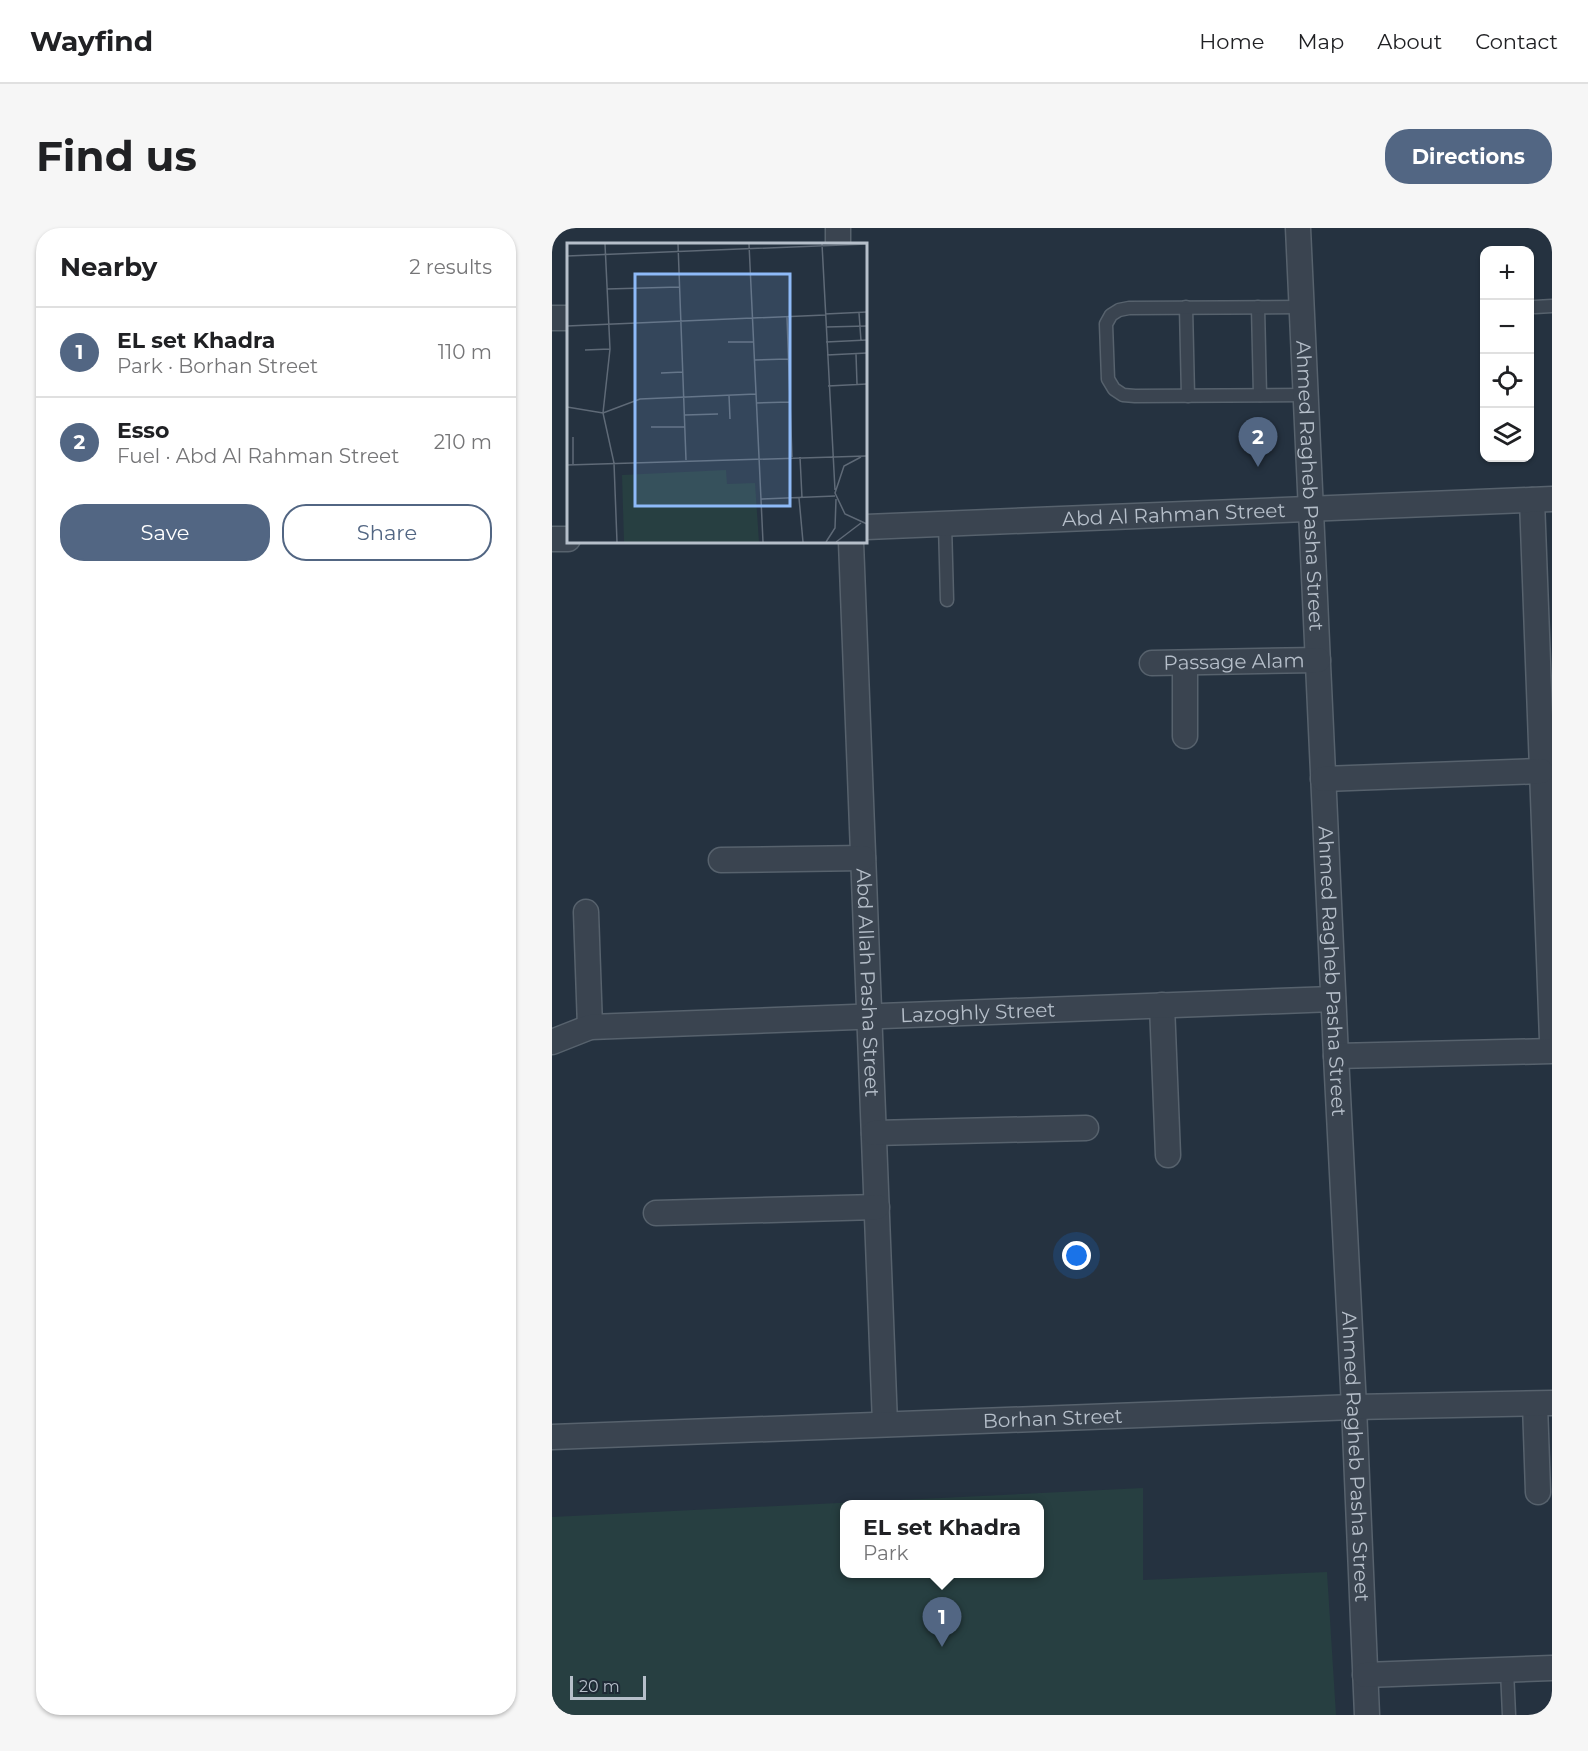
<!DOCTYPE html>
<html lang="en">
<head>
<meta charset="utf-8">
<style>
	:root { --surface:#fff; --page:#f6f6f6; --text:#202124; --muted:#757577; --line:#e0e0e0; --accent:#526683 }
	body { margin:0; font-family:Montserrat,sans-serif; background:var(--page); color:var(--text) }
	.controls { position:absolute; right:18px; top:18px; display:grid; overflow:hidden; border-radius:12px; box-shadow:0 2px 4px #0004 }
	.controls button { width:54px; height:54px; display:grid; place-items:center; padding:0; border:0; border-bottom:2px solid var(--line); background:var(--surface); color:var(--text); font:30px sans-serif }
	.scale { position:absolute; left:18px; bottom:15px; width:76px; box-sizing:border-box; padding-left:6px; border:3px solid #b6bfca; border-top:0; font-size:16px; line-height:21px; white-space:nowrap; color:#b6bfca; -webkit-text-stroke:4px #1e2935; paint-order:stroke }
	.you { position:absolute; left:525px; top:1028px; width:21px; height:21px; margin:-15px; border:4px solid #fff; border-radius:50%; background:#1a73e8; box-shadow:0 0 0 9px #1a73e833 }
	.badge { display:grid; place-items:center; width:39px; height:39px; border-radius:50%; background:var(--accent); color:#fff; font-size:20px; font-weight:700 }
	.pin { position:absolute; translate:-50% -50px; filter:drop-shadow(0 2px 3px #0008) }
	.pin::after { content:''; position:absolute; top:32px; width:21px; height:18px; background:inherit; clip-path:polygon(0 0,100% 0,50% 100%) }
	.popup { position:absolute; left:288px; top:1272px; width:204px; height:78px; box-sizing:border-box; display:grid; place-content:center; border-radius:12px; background:var(--surface); filter:drop-shadow(0 2px 4px #0005); font-size:20px; white-space:nowrap; color:var(--muted) }
	.popup b { font-size:22px; color:var(--text) }
	.popup::after { content:''; position:absolute; left:50%; top:100%; margin-left:-12px; border:12px solid transparent; border-top-color:var(--surface) }
	.list { margin:0; padding:0; list-style:none }
	h2 { display:flex; justify-content:space-between; align-items:center; height:78px; margin:0; padding:0 24px; font-size:26px }
	h2 small { font-size:20px; font-weight:400; color:var(--muted) }
	.list li { display:grid; grid-template-columns:39px 1fr auto; gap:18px; align-items:center; box-sizing:border-box; height:90px; padding:0 24px; border-top:2px solid var(--line) }
	.list b { display:block; font-size:22px; white-space:nowrap }
	.list p { margin:0; font-size:20px; white-space:nowrap; color:var(--muted) }
	.list em { font-size:20px; font-style:normal; color:var(--muted) }
	.actions { display:flex; gap:12px; padding:18px 24px }
	.actions a { flex:1; padding:14px 0; border:2px solid var(--accent); border-radius:24px; text-align:center; font-size:21px; color:var(--accent) }
	.actions .main { background:var(--accent); color:#fff }
	.icon { flex:none; width:33px; height:33px; fill:none; stroke:currentColor; stroke-width:2; stroke-linecap:round; stroke-linejoin:round }
	.map { position:relative; flex:none; width:1000px; height:1487px; overflow:hidden; border-radius:24px }
	header { display:flex; align-items:center; gap:36px; box-sizing:border-box; height:84px; padding:0 30px; background:var(--surface); border-bottom:2px solid var(--line) }
	header strong { font-size:28px }
	nav { display:flex; gap:33px; margin-inline-start:auto; font-size:21px }
	.intro { display:flex; align-items:center; justify-content:space-between; box-sizing:border-box; height:144px; padding:0 36px }
	h1 { margin:0; font-size:42px }
	.button { padding:15px 27px; border-radius:24px; background:var(--accent); color:#fff; font-size:21px; font-weight:700 }
	main { display:flex; gap:36px; padding:0 36px }
	aside { flex:1; background:var(--surface); border-radius:24px; box-shadow:0 2px 4px #0004 }
	.map>svg:first-child { display:block }
	.green { fill:#273f41; fill-rule:evenodd }
	.lines { fill:none; stroke-linecap:round; stroke-linejoin:round }
	.service-casing { stroke:#57626d; stroke-width:15 }
	.minor-casing { stroke:#57626d; stroke-width:27 }
	.service { stroke:#3a4450; stroke-width:12 }
	.minor { stroke:#3a4450; stroke-width:24 }
	.labels { text-anchor:middle; dominant-baseline:central; stroke-width:4.5; stroke-linejoin:round; paint-order:stroke }
	.street-label { font-size:20px; fill:#b6bfca; stroke:#1e2935 }
	.inset-road { fill:none; stroke:#5f6a77; stroke-width:1.5 }
	.view { fill:#8ebaf8; fill-opacity:0.15; stroke:#8ebaf8; stroke-width:3 }
	.inset-edge { fill:none; stroke:#b6bfca; stroke-width:3 }
</style>
</head>
<body>
<header>
<strong>Wayfind</strong>
<nav><a>Home</a><a>Map</a><a>About</a><a>Contact</a></nav>
</header>
<div class="intro"><h1>Find us</h1><a class="button">Directions</a></div>
<main>
<aside>
<h2>Nearby<small>2 results</small></h2>
<ul class="list">
<li><span class="badge">1</span><div><b>EL set Khadra</b><p>Park · Borhan Street</p></div><em>110 m</em></li>
<li><span class="badge">2</span><div><b>Esso</b><p>Fuel · Abd Al Rahman Street</p></div><em>210 m</em></li>
</ul>
<div class="actions"><a class="main">Save</a><a>Share</a></div>
</aside>
<div class="map">
<svg width="1000" height="1487" viewBox="0 0 1000 1487">
	<rect width="100%" height="100%" fill="#253240"/>
	<path class="green" d="M591 1260V1352L775 1344 784 1487H0V1289ZM292 1276H488V1346H292Z"/>
	<g class="lines">
		<g class="service-casing">
			<g id="service">
				<polyline points="634,79 636,168"/>
				<polyline points="706,79 708,167"/>
				<polyline points="749,79 577,80 567,82 559,87 554,96 556,151 562,161 571,167 583,168 753,167"/>
				<polyline points="983,79 1000,78"/>
				<polyline points="393,296 395,372"/>
				<polyline points="955,1442 957,1487"/>
			</g>
		</g>
		<g class="minor-casing">
			<g id="minor">
				<polyline points="286,0 286,16"/>
				<path id="s1" d="M746 0 784 828 802 1179 815 1487"/>
				<polyline points="0,90 16,90"/>
				<polyline points="980,272 1000,812"/>
				<path id="s2" d="M314 299 1000 271"/>
				<polyline points="0,311 16,311"/>
				<path id="s3" d="M299 314 333 1196"/>
				<path id="s4" d="M600 435 766 432"/>
				<polyline points="633,436 633,508"/>
				<polyline points="771,551 989,543"/>
				<polyline points="169,632 311,630"/>
				<polyline points="34,684 38,799"/>
				<polyline points="610,777 616,927"/>
				<path id="s5" d="M0 814 38 799 781 771"/>
				<polyline points="784,828 1000,823"/>
				<polyline points="322,905 534,900"/>
				<polyline points="104,985 325,979"/>
				<polyline points="983,1176 986,1264"/>
				<path id="s6" d="M0 1209 802 1179 1000 1175"/>
				<polyline points="813,1447 1000,1440"/>
			</g>
		</g>
		<use href="#service" class="service"/>
		<use href="#minor" class="minor"/>
	</g>
	<g class="labels">
		<g class="street-label">
			<text stroke="none"><textPath href="#s1" startOffset="258">Ahmed Ragheb Pasha Street</textPath></text>
			<text stroke="none"><textPath href="#s2" startOffset="308">Abd Al Rahman Street</textPath></text>
			<text stroke="none"><textPath href="#s4" startOffset="82">Passage Alam</textPath></text>
			<text stroke="none"><textPath href="#s1" startOffset="744">Ahmed Ragheb Pasha Street</textPath></text>
			<text stroke="none"><textPath href="#s3" startOffset="441">Abd Allah Pasha Street</textPath></text>
			<text stroke="none"><textPath href="#s5" startOffset="429">Lazoghly Street</textPath></text>
			<text stroke="none"><textPath href="#s6" startOffset="501">Borhan Street</textPath></text>
			<text stroke="none"><textPath href="#s1" startOffset="1230">Ahmed Ragheb Pasha Street</textPath></text>
		</g>
	</g>
	<g transform="translate(15 15)">
		<rect width="300" height="300" fill="#253240"/>
		<path d="M159 227 160 241 188 240 192 299H57L55 232Z" fill="#273f41"/>
		<path class="inset-road" d="M38 1 43 106 36 170 47 220 50 299M111 1 119 217M182 1 196 299M255 1 268 247M0 13 300 1M40 46 112 44M292 70 294 98M258 71 300 69M220 74 225 214M0 83 258 72M259 84 300 83M161 99H187M259 99 300 97M18 107 43 106M289 111 290 141M260 112 300 110M187 117 221 116M94 130 116 129M261 143 300 141M162 152 163 176M189 160 223 159M0 164 36 170 73 156 189 151M118 172 151 171M84 184H118M6 194V221M233 214 235 255M294 214 277 223 268 250 278 271 300 281M0 222 299 213M232 255 236 299M194 256 268 253M259 299 268 285 269 256M269 299 294 280"/>
		<path class="view" d="M68 31H223V263H68Z"/>
		<rect width="300" height="300" class="inset-edge"/>
	</g>
</svg>
<div class="controls">
<button>+</button>
<button>−</button>
<button><svg class="icon" aria-label="locate" viewBox="0 0 24 24"><circle cx="12" cy="12" r="6"/><path d="M12 2v4M12 18v4M2 12h4M18 12h4"/></svg></button>
<button><svg class="icon" aria-label="layers" viewBox="0 0 24 24"><path d="M12 4l9 5-9 5-9-5zM3 14l9 5 9-5"/></svg></button>
</div>
<div class="scale">20 m</div>
<div class="you"></div>
<div class="pin badge" style="left:390px;top:1419px">1</div>
<div class="popup"><b>EL set Khadra</b>Park</div>
<div class="pin badge" style="left:706px;top:239px">2</div>
</div>
</main>
</body>
</html>
